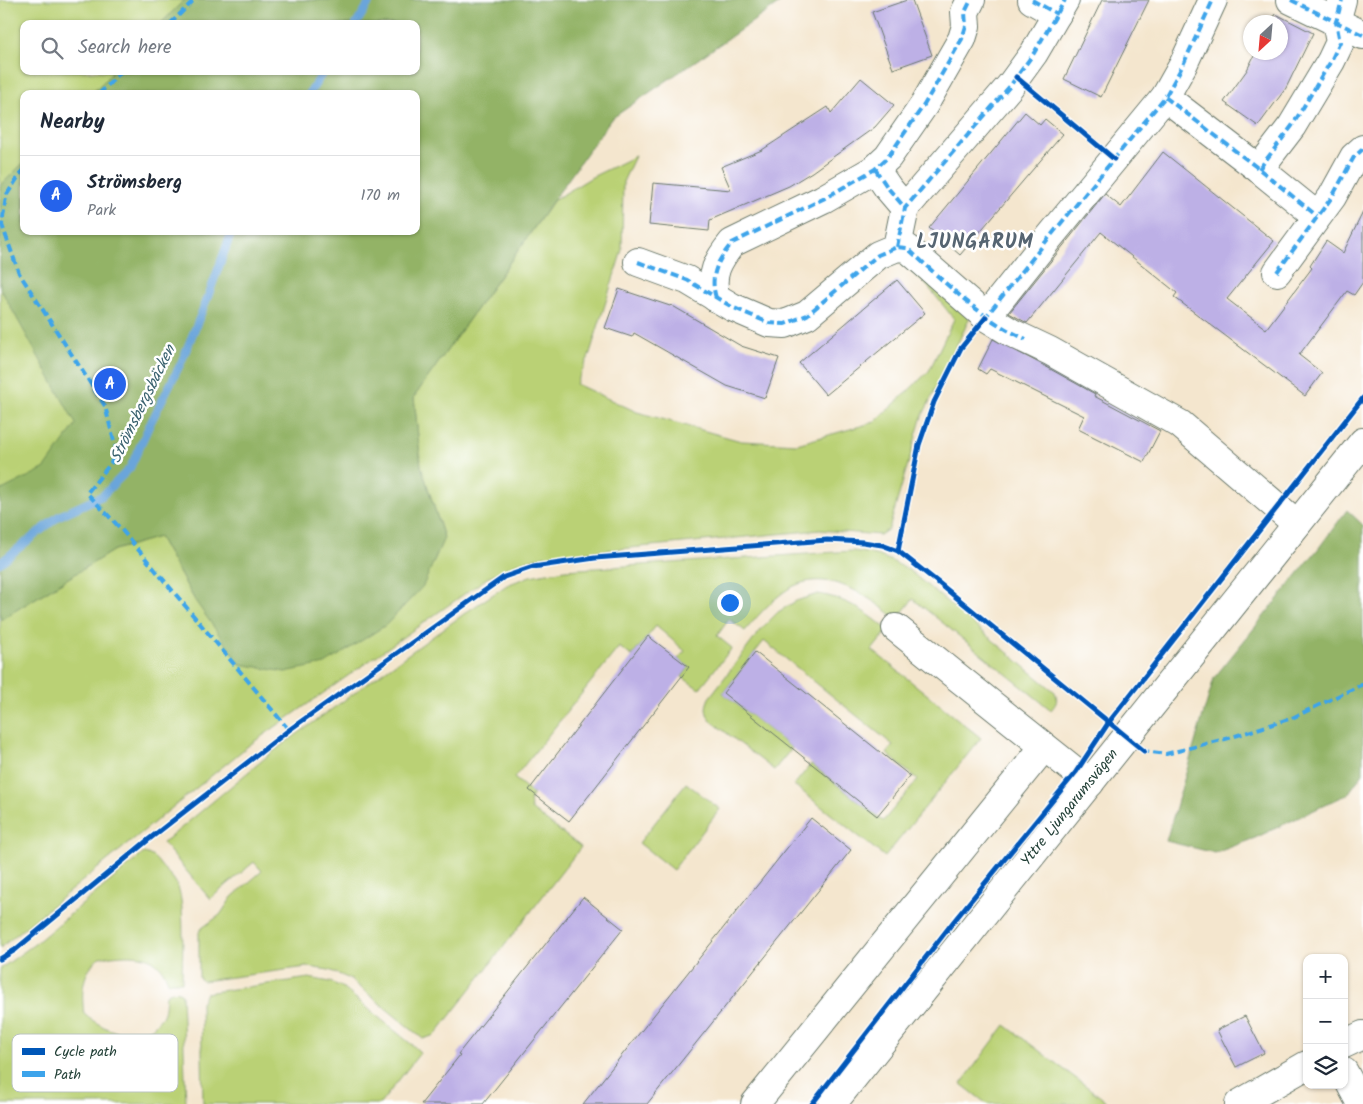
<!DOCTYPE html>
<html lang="en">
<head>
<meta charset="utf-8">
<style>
	:root { --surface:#fff; --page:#f2f2f3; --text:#1f2937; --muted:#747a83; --line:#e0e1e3; --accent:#2563eb }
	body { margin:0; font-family:Kalam,sans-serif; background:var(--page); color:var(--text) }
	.controls { position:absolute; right:15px; bottom:15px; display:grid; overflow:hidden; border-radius:10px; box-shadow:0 1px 4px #0004 }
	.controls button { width:45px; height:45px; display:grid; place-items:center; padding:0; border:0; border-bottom:1px solid var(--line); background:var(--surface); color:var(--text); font:25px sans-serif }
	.compass { position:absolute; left:1243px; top:15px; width:45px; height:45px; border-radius:50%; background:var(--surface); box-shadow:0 1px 4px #0004; rotate:206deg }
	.you { position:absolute; left:729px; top:602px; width:18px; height:18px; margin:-12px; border:4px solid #fff; border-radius:50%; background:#1a73e8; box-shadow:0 0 0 8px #1a73e833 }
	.badge { display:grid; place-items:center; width:32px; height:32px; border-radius:50%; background:var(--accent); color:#fff; font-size:16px; font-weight:700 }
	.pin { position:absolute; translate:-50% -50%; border:2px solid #fff; box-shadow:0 1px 5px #0006 }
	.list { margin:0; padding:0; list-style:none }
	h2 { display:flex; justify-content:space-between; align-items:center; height:65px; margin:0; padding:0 20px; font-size:21px }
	h2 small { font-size:16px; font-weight:400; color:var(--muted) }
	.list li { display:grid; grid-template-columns:32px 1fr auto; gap:15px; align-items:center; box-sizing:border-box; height:80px; padding:0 20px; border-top:1px solid var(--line) }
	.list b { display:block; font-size:19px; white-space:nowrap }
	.list p { margin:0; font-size:16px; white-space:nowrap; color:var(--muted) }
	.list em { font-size:16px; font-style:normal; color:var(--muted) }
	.icon { flex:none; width:28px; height:28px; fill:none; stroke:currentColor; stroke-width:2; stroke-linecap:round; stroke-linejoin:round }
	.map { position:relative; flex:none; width:1363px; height:1104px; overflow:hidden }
	.search { position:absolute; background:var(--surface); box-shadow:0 1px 4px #0004; left:20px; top:20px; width:400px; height:55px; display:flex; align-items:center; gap:12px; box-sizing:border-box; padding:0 18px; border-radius:10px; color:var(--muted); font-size:19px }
	.panel { position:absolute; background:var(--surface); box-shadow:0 1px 4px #0004; left:20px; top:90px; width:400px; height:145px; border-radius:10px }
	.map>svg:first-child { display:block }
	.green { fill:#bad175; stroke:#6c8754 }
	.forest { fill:#93b366; stroke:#59784d }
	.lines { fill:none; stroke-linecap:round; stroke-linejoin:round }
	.stream { stroke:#6aa5da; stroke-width:8 }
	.building { fill:#bdb0e6 }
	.minor-casing { stroke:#6a786a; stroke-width:30 }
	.minor { stroke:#fff; stroke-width:28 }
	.quiet { stroke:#3da4eb; stroke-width:4; stroke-dasharray:8 4; stroke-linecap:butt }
	.cycleway-casing { stroke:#fff; stroke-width:8 }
	.cycleway { stroke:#0057b8; stroke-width:5 }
	.labels { text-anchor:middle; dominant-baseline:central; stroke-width:5; stroke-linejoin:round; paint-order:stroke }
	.street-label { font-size:15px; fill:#1f3d34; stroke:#fff }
	.water-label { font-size:16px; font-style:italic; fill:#39616e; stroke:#fff }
	.district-label { font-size:20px; font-weight:bold; letter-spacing:1px; fill:#566572; stroke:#fff }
	.key { fill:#fff; stroke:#bcc5c2; stroke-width:1 }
	.key-label { font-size:14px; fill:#1f3d34 }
</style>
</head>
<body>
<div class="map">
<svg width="1363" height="1104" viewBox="0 0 1363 1104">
	<rect width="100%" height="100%" fill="#fff"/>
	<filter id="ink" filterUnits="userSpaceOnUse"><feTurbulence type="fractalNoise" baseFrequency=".02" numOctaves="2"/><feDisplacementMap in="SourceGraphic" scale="10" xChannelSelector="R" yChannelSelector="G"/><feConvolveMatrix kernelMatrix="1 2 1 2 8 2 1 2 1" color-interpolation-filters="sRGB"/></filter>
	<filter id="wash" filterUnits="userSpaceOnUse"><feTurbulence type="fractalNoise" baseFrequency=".0096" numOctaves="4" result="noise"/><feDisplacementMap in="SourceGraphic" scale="20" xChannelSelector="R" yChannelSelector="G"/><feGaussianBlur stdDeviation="1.12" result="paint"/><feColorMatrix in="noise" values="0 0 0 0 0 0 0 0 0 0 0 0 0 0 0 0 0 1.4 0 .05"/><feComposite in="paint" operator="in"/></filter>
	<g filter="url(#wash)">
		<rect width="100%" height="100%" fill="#f4e6ce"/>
		<g class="green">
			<polygon points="0,0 461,0 416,24 24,24 24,71 405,71 392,94 24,94 24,231 310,231 0,617"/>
			<path d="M635 156 623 182 622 250 589 356 576 384 637 412 741 441 797 444 875 422 929 371 954 319C937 298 921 274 897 262L896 257 970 316 967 324 921 419 889 529 880 535 820 530 545 556 518 563 490 576 248 746 0 948V620L114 550 159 537 196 602 444 538 421 466 414 397 554 200 592 177Z"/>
			<path d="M852 551C878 554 888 558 910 571L1055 692C1058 700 1057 703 1051 710L913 599 897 619C864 593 820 562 780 595 767 605 756 618 745 631L729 619 717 636 732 648 699 689 682 677 689 667 678 659 685 651 656 626 632 656 619 647 514 778 533 793 530 799 531 809 581 847 435 1035 423 1039 350 979 329 970 307 967 203 981 199 978V932L202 928 220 915 232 897 262 871 254 862 210 899 163 843 271 753 468 611 507 585 530 576 565 570Z"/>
			<path d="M818 594C845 598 867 612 888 630L872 650 981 738 885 857 794 785 811 764 883 821 918 780 887 754 893 745 764 641 723 693 792 748 774 770 710 720C705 711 705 707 709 698L764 626 778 612 796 601Z"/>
			<polygon points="686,783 720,809 673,870 639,843"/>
			<path d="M144 853C153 855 157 860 162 867 167 872 174 878 177 885 186 904 182 958 182 982H168C157 948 128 955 99 957 82 974 81 990 84 1014 102 1029 137 1046 156 1024 158 1021 162 1018 163 1015 166 1009 165 1001 166 995 171 991 177 990 182 994L186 1104H0V969L36 943Z"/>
			<polygon points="309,978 330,982 342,987 417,1049 420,1053 380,1104 203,1104 201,1003 206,993"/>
			<polygon points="1005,1025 1110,1104 987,1104 961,1084"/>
		</g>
		<g class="forest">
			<polygon points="184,0 784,0 611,119 414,397 421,466 444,538 423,586 386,625 325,664 285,672 240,664 196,602 159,537 114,550 0,620 0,491 45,468 76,424 0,288 0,186 24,162 24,231 416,231 416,94 91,94 114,71 416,71 416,24 160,24"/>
			<polygon points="1347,510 1363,525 1363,773 1348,794 1255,838 1215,853 1166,841 1214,678 1318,549"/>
		</g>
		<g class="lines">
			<g class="stream">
				<polyline points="356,24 371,0"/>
				<polyline points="309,94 324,71"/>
				<polyline points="0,563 59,516 102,496 130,468 150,424 181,363 209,294 232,231"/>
			</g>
		</g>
		<g id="blocks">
			<g class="building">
				<polygon points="907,0 912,0 932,55 893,69 872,12"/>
				<polygon points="1102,0 1149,0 1101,97 1064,79"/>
				<polygon points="1276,14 1313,33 1286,88 1258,126 1224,102 1247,70 1256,52 1280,52 1280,22 1271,22"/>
				<polygon points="861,78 894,105 875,127 812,172 789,186 710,220 709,231 649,225 653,183 731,190 721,167 762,150 828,107 831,113"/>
				<polygon points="1025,112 1040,125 1045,119 1063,134 960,255 929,228"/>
				<polygon points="1163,152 1274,241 1227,299 1266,329 1312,268 1310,266 1326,241 1343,253 1363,212 1363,282 1354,295 1347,291 1299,355 1322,373 1305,396 1174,297 1177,293 1101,232 1027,323 1009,313 1105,194 1121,207"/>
				<polygon points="897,280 925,313 826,395 799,363"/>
				<polygon points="619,289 670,306 671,305 741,346 779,358 765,398 727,386 634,333 632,337 605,328"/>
				<polygon points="993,339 1043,365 1095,394 1094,396 1160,431 1144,462 1078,429 1084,416 990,369 986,374 978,369"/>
				<polygon points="648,636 689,667 569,821 529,790"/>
				<polygon points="755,652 910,776 877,816 723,693"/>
				<polygon points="811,818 851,850 647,1104 583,1104"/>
				<polygon points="583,897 623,929 483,1104 421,1104 460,1055 458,1054"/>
				<polygon points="1245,1016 1264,1053 1236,1067 1217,1030"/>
			</g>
		</g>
	</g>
	<g filter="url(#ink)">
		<use href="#blocks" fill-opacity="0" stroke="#6a786a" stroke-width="1"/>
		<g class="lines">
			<g class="minor-casing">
				<g id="minor">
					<polyline points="1032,0 1057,14"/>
					<polyline points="1291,0 1363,35"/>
					<polyline points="1165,97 1259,169 1317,216"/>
					<polyline points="875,169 888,188 905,208"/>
					<polyline points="1259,169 1292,126 1331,61 1340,42 1336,22 1342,0"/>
					<polyline points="897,247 905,208 1010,86 1034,53 1065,0"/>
					<polyline points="638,262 687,280 732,307 769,323 785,324 807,315 878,255 897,247 907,248 986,317 1012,333 1050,351 1180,424 1297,524"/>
					<polyline points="1277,272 1332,197 1354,157 1363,149"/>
					<path d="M716 298C709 275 718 260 732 243L823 199 875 169 888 157 924 105 962 39 966 26 965 12 971 0"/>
					<polyline points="986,317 1048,239 1165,97 1183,65 1213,0"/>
					<polyline points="896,628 1090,783"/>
					<polyline points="1344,1044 1363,1035"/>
					<polyline points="1344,1072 1361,1104"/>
					<polyline points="755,1104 1044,747"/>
					<path id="s1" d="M832 1104 1363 442"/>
					<polyline points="1239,1104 1307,1065"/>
				</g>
			</g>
			<use href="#minor" class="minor"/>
			<g class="quiet">
				<polyline points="1032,0 1057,14"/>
				<polyline points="1291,0 1363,35"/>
				<polyline points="170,24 194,0"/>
				<polyline points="99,94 122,71"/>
				<polyline points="1165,97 1259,169 1317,216"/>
				<polyline points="24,168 6,196 2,225 19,273 105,406 116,449 111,463 87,493 121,529 289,730"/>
				<polyline points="875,169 888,188 905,208"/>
				<polyline points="1259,169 1292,126 1331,61 1340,42 1336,22 1342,0"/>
				<polyline points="897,247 905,208 1010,86 1034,53 1065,0"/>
				<path d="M638 262 687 280 732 307 769 323 785 324 807 315 878 255 897 247 907 248C943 280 981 320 1026 339"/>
				<polyline points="1277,272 1332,197 1354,157 1363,149"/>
				<path d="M716 298C709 275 718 260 732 243L823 199 875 169 888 157 924 105 962 39 966 26 965 12 971 0"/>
				<polyline points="984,319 1048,239 1165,97 1183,65 1213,0"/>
				<polyline points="1142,749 1144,751 1166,754 1229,738 1292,718 1363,684"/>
			</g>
			<g class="cycleway-casing">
				<g id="cycleway">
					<polyline points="1016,77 1114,159"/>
					<polyline points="898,551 919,445 934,402 961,348 986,317"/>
					<polyline points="0,959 15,950 148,840 289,730 504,577 533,567 595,558 827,540 863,542 882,545 898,551 940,584 1144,751"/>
					<polyline points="812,1104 954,921 1076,772 1109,722 1363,398"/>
				</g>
			</g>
			<use href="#cycleway" class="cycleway"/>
		</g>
	</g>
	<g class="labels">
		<g class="street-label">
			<text stroke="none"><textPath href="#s1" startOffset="380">Yttre Ljungarumsvägen</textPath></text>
		</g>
		<g class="water-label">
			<text transform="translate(143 404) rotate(-64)">Strömsbergsbäcken</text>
		</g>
		<g class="district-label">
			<text x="975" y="243">LJUNGARUM</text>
		</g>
	</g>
	<rect x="12" y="1034" width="166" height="58" rx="8" class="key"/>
	<rect x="22" y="1048" width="23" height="7" fill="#0057b8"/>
	<rect x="22" y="1071" width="23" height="6" fill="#3da4eb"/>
	<g class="key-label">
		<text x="54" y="1056">Cycle path</text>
		<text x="54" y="1079">Path</text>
	</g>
</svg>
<div class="controls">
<button>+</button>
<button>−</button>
<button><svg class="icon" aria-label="layers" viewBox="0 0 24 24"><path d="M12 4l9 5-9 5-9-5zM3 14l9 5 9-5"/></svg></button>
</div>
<svg class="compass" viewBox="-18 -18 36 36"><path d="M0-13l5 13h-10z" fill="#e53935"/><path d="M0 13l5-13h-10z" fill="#747a83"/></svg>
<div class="you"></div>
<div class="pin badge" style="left:110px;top:384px">A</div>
<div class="search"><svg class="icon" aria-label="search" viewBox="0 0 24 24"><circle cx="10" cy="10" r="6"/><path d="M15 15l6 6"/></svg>Search here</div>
<section class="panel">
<h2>Nearby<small></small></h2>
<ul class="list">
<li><span class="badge">A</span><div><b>Strömsberg</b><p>Park</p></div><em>170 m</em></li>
</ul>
</section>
</div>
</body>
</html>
